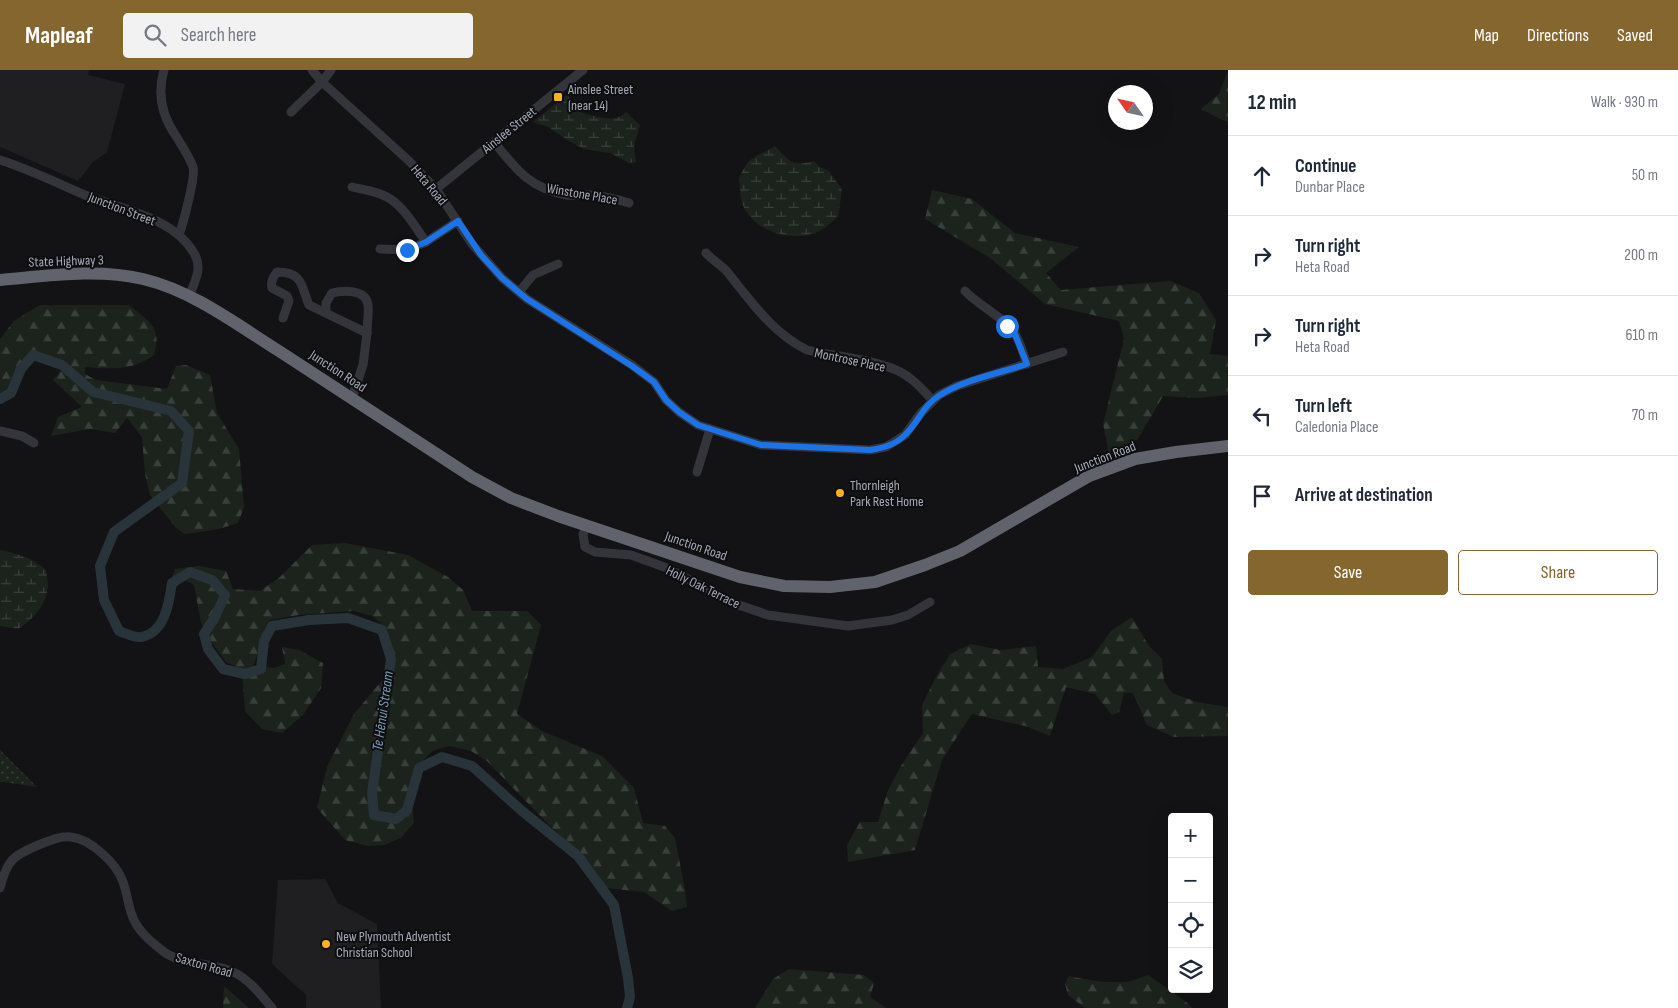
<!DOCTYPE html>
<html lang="en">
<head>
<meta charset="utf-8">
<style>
	:root { --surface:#fff; --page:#f2f2f3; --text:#1f2937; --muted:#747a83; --line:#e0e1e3; --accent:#84662e }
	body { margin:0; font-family:"Sofia Sans Condensed",sans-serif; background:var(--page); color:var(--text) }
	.controls { position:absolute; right:15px; bottom:15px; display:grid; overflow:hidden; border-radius:5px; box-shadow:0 5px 20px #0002 }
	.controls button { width:45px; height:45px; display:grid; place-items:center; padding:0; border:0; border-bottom:1px solid var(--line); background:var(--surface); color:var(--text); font:25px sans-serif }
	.compass { position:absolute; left:1108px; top:15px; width:45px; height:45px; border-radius:50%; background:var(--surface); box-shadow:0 5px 20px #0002; rotate:304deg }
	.stop { position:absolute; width:15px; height:15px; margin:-11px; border:4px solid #1a73e8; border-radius:50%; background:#fff }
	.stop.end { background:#1a73e8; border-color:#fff; box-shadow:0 1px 5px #0008 }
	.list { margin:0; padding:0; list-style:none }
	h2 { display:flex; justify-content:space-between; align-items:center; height:65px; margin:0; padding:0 20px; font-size:21px }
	h2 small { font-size:16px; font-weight:400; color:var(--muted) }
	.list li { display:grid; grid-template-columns:32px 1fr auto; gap:15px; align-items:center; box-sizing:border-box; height:80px; padding:0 20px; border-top:1px solid var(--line) }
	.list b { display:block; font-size:19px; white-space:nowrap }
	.list p { margin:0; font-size:16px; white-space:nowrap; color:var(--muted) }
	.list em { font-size:16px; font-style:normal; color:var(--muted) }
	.actions { display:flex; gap:10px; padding:15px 20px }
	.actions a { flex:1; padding:11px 0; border:1px solid var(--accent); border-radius:5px; text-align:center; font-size:18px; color:var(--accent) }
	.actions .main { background:var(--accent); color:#fff }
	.icon { flex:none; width:28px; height:28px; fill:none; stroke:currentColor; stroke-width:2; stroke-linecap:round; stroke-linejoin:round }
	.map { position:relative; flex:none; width:1228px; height:938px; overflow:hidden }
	header { display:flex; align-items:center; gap:30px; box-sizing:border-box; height:70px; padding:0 25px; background:var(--accent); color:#fff }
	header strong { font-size:24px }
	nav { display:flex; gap:28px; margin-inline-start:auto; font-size:18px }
	.search { width:350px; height:45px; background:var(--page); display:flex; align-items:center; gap:12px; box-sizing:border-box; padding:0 18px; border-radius:5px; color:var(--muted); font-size:19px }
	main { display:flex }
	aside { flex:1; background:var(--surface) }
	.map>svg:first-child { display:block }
	.built { fill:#1f1f22 }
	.grass { fill:url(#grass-dots) }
	.forest { fill:url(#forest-firs) }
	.wetland { fill:url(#wetland-marsh) }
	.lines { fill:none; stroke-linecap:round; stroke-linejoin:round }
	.river { stroke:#29333a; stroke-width:10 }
	.minor { stroke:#34353b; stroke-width:9 }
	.highway { stroke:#60636c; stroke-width:12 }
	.route { stroke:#1a73e8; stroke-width:6 }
	.poi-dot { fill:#ffb022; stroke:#0e0e10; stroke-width:2 }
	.labels { text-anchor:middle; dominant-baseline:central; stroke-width:4; stroke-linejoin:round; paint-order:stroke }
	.poi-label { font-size:14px; fill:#a4aab7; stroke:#0e0e10; text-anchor:start }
	.street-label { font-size:14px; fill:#a4aab7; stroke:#0e0e10 }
	.water-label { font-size:15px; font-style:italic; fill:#789ab5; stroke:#0e0e10 }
</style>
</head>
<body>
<header>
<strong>Mapleaf</strong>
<div class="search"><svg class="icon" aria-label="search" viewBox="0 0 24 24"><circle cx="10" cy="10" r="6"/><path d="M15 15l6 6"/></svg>Search here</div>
<nav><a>Map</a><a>Directions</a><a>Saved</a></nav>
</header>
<main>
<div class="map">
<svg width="1228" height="938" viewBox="0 0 1228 938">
	<defs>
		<pattern id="grass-dots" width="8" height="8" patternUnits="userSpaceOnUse" patternTransform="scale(1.25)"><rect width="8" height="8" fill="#1b231c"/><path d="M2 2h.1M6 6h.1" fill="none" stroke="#39403b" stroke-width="1.8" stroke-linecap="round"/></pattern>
		<pattern id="forest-firs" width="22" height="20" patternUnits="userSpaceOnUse" patternTransform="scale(1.25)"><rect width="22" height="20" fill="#1b231c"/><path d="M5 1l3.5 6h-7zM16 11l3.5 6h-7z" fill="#39403b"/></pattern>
		<pattern id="wetland-marsh" width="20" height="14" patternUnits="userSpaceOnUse" patternTransform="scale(1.25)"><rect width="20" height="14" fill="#1b231c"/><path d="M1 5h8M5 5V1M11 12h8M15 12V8" fill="none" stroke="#39403b"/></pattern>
	</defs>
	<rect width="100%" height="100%" fill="#131315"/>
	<g class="built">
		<polygon points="0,0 89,0 88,5 125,14 107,82 93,92 78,111 0,77"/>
		<polygon points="325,809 338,833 377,854 381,938 306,938 306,925 272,894 278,810"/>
	</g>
	<polygon class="grass" points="0,680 37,717 3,712 0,712"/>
	<g class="forest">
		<polygon points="1228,0 1228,52 1220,49 1201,39 1219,24"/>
		<polygon points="932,120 972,129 1015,163 1079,177 1046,203 1061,220 1170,211 1199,223 1216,250 1210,284 1228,286 1228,325 1196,328 1163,326 1138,369 1109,383 1103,354 1124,269 1119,251 1045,234 990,188 925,149"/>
		<path d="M40 235H129C150 253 162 256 154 285 132 301 110 299 85 297V304L96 310 167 319 176 296 186 295 210 305 217 343 239 379 244 437 238 453 219 459 185 464 176 458 150 425 145 404 142 367 127 348 115 363 90 359 51 366 58 347 82 337 53 310 63 298 41 289 29 293 1 326 0 325V269L14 251Z"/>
		<polygon points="345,473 408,485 448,507 463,520 472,541 527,541 541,555 517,644 542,661 602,686 634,718 643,753 665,756 675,768 685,820 687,837 672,841 644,822 606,818 579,781 549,755 487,691 471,681 449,676 432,681 419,695 411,720 414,753 401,768 384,775 368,776 345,770 317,738 327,697 354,644 388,603 390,578 387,558 372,546 354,541 298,545 270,550 264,560 260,578 253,596 274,598 285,594 282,577 299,580 323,593 321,618 303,645 282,663 262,659 245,641 242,599 226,592 213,574 201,553 194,515 183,509 170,519 175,499 199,496 226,501 233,519 260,521 280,507 312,475"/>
		<polygon points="1132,547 1149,576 1162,589 1164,611 1172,623 1197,632 1228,637 1228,666 1174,667 1147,655 1133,623 1124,623 1119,642 1112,645 1095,624 1066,617 1050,666 1025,656 972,644 942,690 915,780 848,792 847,775 860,752 878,752 888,720 901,696 923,663 922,635 937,605 950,584 971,574 1000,580 1036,576 1038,597 1063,599 1092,587 1111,561"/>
		<polygon points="789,899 864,905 874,913 870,927 886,938 755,938 773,909"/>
		<path d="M1148 905 1185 931 1193 938H1085L1068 925 1065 914 1069 906C1088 910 1105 913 1125 912 1132 912 1141 907 1148 905Z"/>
		<polygon points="224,916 249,938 223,938"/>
	</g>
	<g class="wetland">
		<path d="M568 24 574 40C589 44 613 56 626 42L640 55 634 76 636 92 629 93 610 83 584 79 569 71 548 57 533 52Z"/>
		<path d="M775 76C789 91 792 97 814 91L820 97 829 101 842 119 838 147C830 153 822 162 812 164 780 173 738 153 740 117 740 114 739 112 739 109 740 105 746 95 748 92 755 86 767 81 775 76Z"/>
		<path d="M0 480C19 484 31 487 46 500 47 505 48 512 48 517 46 534 33 550 18 559L0 556Z"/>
	</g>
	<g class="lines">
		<path class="river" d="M0 329 11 323 21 299 33 285 62 295 93 322 171 341 189 361 182 413 114 462 100 496 104 530 119 561C125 563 135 568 141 567 165 563 169 533 172 513L190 502 212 510 225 525 215 547 204 564 208 579 223 599 245 604 261 599 264 571 272 556 309 550 348 548 382 560 391 589 372 723 374 745 396 749 407 740 419 698 442 687 472 696 522 741 578 786 614 835 628 908 630 927 627 938"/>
		<g class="minor">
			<path d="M164 0C157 24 162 46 176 66 182 76 189 86 193 97 196 106 183 154 179 165"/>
			<polyline points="312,0 322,12 409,91 436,119 472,174 502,208 527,229 632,295 654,312 666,330 679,342 698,355 761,375 870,380 886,377 905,365 921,343 939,325 957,316 1063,282"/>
			<polyline points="291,42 322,12 331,0"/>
			<path d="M494 72C516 99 530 119 567 125 575 126 583 124 591 125 604 126 616 129 629 133"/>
			<path d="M0 90C29 99 57 113 85 125 121 140 172 146 194 183 203 198 195 211 189 226"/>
			<path d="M352 117C364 120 376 121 387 127 404 136 415 157 426 172"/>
			<polyline points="436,119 583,0"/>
			<polyline points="380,179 407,180 426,172 458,151"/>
			<path d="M706 183C713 191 723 196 729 204 752 233 774 264 807 280 836 287 889 290 911 309 919 315 926 323 933 331"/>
			<path d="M965 221C978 235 1003 247 1013 261 1020 270 1023 284 1027 294"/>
			<polyline points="519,222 533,205 558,194"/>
			<path d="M326 242V233L332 223C343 220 366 219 368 235 369 244 367 254 367 263"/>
			<path d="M283 248 289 231 287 226 272 218C270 212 273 207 277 202 304 202 301 217 309 235L367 263 363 295 352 328"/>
			<polyline points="0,361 22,366 34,373"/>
			<polyline points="697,402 710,359"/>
			<polyline points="587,455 583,464 585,477 595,482 631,485 667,498 733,533 768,545 848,556 892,550 908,545 930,532"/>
			<path d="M0 818C7 789 14 785 41 774 51 770 60 766 71 767 91 769 117 794 123 812 128 825 128 840 135 852 141 864 154 874 164 882 184 896 212 892 233 902 249 909 261 925 272 938"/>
		</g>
		<path class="highway" d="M0 210C47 206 96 198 143 209 193 221 236 254 279 281 344 323 408 365 472 407L511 428 558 446 740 507 784 516 830 517 875 512 925 495 960 481 1089 406 1135 389 1176 382 1228 376"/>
	</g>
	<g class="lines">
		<path class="route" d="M407 180 426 172 458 151 481 185 502 208 527 229 632 296 654 312 666 330 679 342 698 355 761 375 870 380C883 378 895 375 905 365 918 353 923 335 940 325 963 310 1000 303 1027 294L1014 262 1007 256"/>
	</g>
	<g class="poi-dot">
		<rect x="553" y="22" width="10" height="10" rx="2.5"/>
		<circle cx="840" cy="423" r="5"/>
		<circle cx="326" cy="874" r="5"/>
	</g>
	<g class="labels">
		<g class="poi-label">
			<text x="568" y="19">Ainslee Street<tspan x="568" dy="16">(near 14)</tspan></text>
			<text x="850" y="415">Thornleigh<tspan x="850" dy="16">Park Rest Home</tspan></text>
			<text x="336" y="866">New Plymouth Adventist<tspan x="336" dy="16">Christian School</tspan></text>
		</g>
		<g class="street-label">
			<text transform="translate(509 60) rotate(-39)">Ainslee Street</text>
			<text transform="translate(429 115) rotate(50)">Heta Road</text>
			<text transform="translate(582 124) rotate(10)">Winstone Place</text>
			<text transform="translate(122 139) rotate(21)">Junction Street</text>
			<text transform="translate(66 191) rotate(-2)">State Highway 3</text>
			<text transform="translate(850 290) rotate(12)">Montrose Place</text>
			<text transform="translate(338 301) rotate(33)">Junction Road</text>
			<text transform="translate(1105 387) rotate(-21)">Junction Road</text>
			<text transform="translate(696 476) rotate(19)">Junction Road</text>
			<text transform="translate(703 517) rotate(26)">Holly Oak Terrace</text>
			<text transform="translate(204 895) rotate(16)">Saxton Road</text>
		</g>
		<g class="water-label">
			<text transform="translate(383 641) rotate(-82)">Te Hēnui Stream</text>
		</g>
	</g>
</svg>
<div class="controls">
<button>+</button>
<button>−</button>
<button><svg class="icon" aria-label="locate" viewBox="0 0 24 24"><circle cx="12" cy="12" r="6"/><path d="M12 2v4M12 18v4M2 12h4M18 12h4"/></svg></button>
<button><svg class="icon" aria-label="layers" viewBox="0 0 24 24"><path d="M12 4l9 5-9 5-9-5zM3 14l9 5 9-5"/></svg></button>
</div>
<svg class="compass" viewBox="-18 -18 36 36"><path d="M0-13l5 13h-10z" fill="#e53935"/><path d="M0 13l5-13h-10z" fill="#747a83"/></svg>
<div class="stop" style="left:1007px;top:256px"></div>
<div class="stop end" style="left:407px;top:180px"></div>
</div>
<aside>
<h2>12 min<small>Walk · 930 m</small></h2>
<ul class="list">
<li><svg class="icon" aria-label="ahead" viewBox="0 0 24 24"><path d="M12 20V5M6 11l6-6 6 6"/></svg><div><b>Continue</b><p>Dunbar Place</p></div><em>50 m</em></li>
<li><svg class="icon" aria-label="right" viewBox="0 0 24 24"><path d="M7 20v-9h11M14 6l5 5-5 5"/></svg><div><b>Turn right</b><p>Heta Road</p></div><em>200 m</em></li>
<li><svg class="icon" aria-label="right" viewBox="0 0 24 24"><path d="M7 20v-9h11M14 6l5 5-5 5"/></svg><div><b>Turn right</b><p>Heta Road</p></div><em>610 m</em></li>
<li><svg class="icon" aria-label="left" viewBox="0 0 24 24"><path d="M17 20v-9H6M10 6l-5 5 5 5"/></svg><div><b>Turn left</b><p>Caledonia Place</p></div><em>70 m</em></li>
<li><svg class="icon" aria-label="arrive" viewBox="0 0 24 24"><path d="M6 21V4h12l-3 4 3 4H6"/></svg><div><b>Arrive at destination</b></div></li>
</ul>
<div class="actions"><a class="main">Save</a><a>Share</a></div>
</aside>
</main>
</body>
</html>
